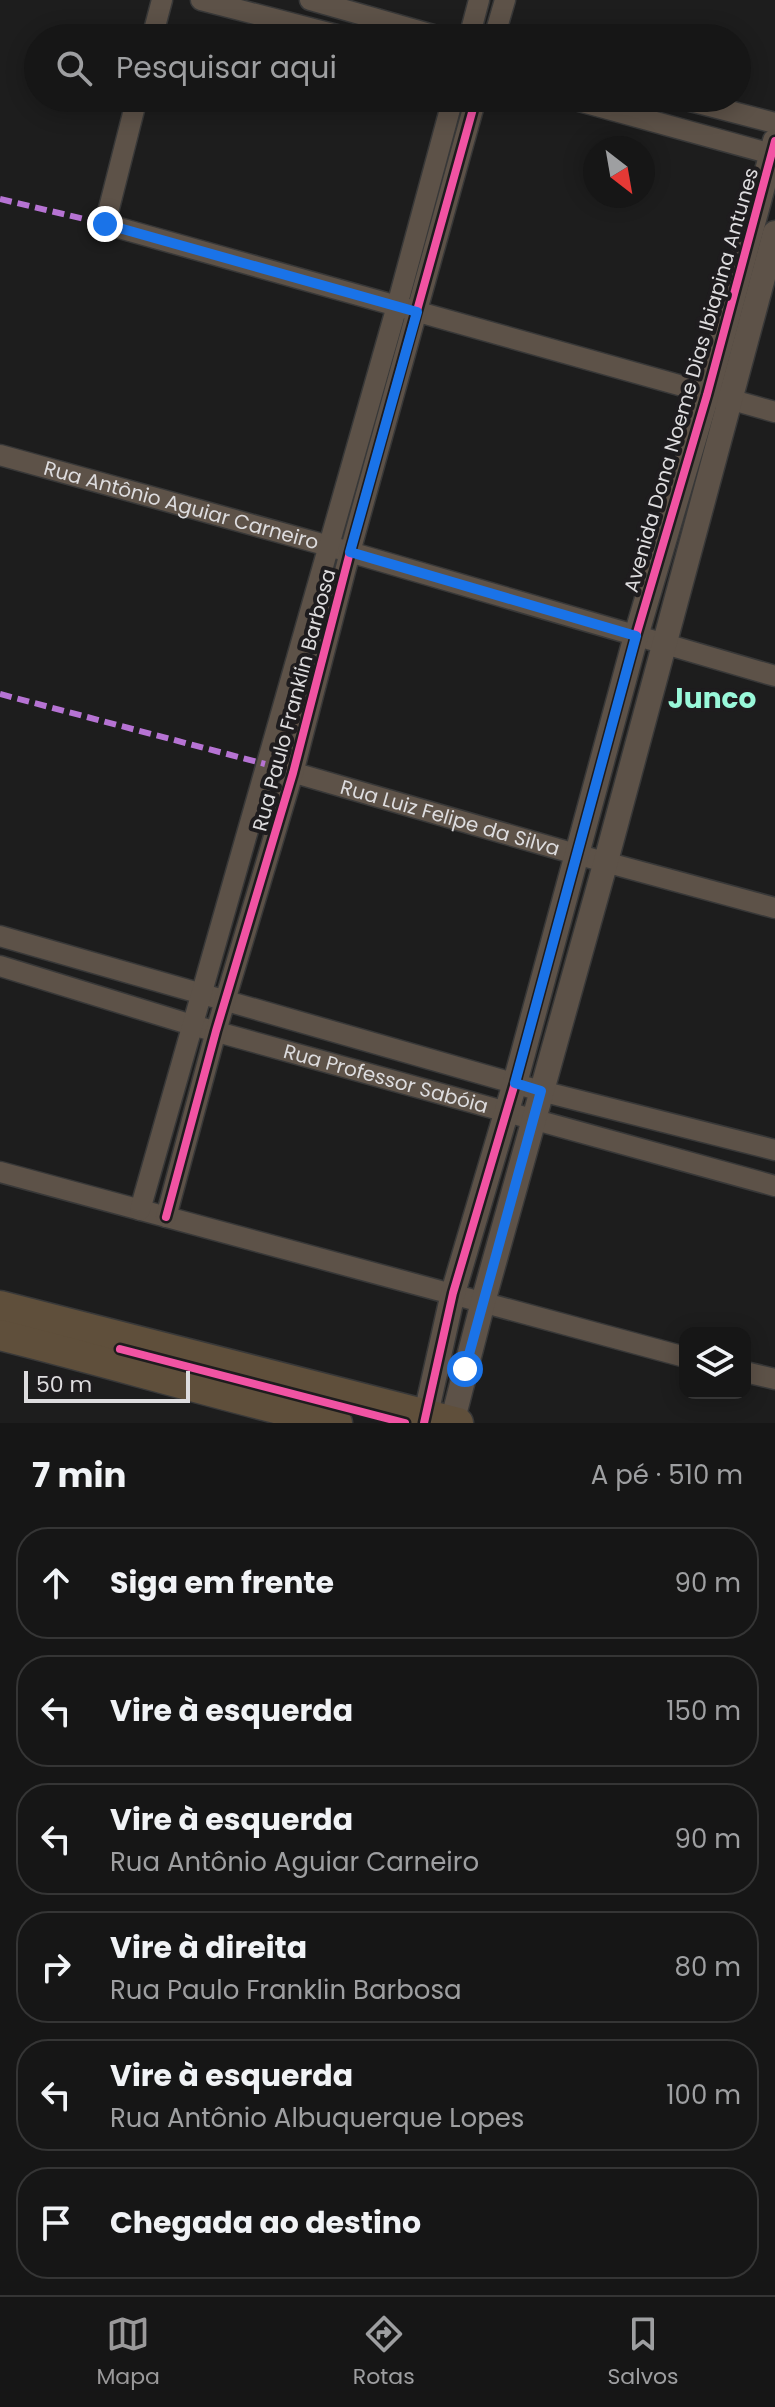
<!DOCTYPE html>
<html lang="pt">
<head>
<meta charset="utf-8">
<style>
	:root { --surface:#161616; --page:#1f1f1f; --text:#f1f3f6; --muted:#9e9fa1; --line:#353535; --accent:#9a999a }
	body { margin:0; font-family:Poppins,sans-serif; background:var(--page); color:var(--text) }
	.controls { position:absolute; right:24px; bottom:24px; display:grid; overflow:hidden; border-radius:16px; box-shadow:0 4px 20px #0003 }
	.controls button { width:72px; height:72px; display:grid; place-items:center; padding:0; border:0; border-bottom:2px solid var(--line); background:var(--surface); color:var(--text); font:40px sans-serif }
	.compass { position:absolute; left:583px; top:136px; width:72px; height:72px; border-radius:50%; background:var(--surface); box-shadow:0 4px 20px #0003; rotate:149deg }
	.scale { position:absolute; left:24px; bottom:20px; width:166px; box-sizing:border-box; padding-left:8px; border:4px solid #dddcde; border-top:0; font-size:22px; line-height:28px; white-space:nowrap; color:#dddcde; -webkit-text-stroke:6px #1e1c1e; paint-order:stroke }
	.stop { position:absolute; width:24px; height:24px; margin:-18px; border:6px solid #1a73e8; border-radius:50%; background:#fff }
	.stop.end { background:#1a73e8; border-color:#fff; box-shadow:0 2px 8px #0008 }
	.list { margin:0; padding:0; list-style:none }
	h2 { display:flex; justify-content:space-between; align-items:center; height:104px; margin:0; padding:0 32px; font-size:34px }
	h2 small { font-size:26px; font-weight:400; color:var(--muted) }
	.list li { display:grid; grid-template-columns:52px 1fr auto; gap:24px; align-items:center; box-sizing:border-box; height:112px; margin:0 16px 16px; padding:0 16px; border:2px solid var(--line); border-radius:32px }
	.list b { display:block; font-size:30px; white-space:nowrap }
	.list p { margin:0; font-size:26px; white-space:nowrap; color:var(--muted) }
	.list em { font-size:26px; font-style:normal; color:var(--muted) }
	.icon { flex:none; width:44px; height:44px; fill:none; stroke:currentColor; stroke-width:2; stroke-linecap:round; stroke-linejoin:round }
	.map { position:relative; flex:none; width:775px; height:1423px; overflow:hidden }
	.search { position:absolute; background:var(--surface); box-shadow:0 4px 20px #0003; left:24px; right:24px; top:24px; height:88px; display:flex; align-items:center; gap:20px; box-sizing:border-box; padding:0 28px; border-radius:44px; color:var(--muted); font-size:30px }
	.sheet { height:872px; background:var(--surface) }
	nav { display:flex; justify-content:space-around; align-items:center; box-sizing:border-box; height:112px; border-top:2px solid var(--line); background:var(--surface); font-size:22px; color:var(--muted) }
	nav a { display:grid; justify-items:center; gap:4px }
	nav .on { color:var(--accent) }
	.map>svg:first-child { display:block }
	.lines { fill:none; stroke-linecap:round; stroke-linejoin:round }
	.minor-casing { stroke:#383838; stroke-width:23 }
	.tertiary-casing { stroke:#383838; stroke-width:27 }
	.primary-casing { stroke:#383838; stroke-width:33 }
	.minor { stroke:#5d5248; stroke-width:20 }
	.tertiary { stroke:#5d5248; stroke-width:24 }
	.primary { stroke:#5f4f3b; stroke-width:30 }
	.quiet { stroke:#b673d3; stroke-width:6; stroke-dasharray:12 6; stroke-linecap:butt }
	.cycleway-casing { stroke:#1e1c1e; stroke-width:13 }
	.cycleway { stroke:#f153a3; stroke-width:8 }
	.route { stroke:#1a73e8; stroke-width:10 }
	.labels { text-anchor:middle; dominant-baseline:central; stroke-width:8; stroke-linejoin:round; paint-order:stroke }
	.street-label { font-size:20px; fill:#dddcde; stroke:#1e1c1e }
	.district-label { font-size:28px; font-weight:bold; fill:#99f8da; stroke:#1e1c1e }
</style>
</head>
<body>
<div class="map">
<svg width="775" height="1423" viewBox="0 0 775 1423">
	<rect width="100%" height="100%" fill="#1d1d1d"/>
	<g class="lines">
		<g class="minor-casing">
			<g id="minor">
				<polyline points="201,0 348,38"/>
				<polyline points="310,0 444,38"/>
				<polyline points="152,38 162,0"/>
				<polyline points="469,38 479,0"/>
				<polyline points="494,38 505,0"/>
				<polyline points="137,98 105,224 775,412"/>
				<polyline points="568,98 775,155"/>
				<polyline points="679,98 775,123"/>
				<path id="s1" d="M0 455 329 546 775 676"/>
				<path id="s2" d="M281 769 579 855 775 908"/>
				<polyline points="0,936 541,1091 775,1150"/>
				<path id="s3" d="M0 966 192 1025 775 1186"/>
				<polyline points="0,1172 685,1357"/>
				<polyline points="140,1210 397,306 453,98"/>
				<polyline points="166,1217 216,1031 293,773 350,552 476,98"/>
				<polyline points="745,1372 775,1379"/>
			</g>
		</g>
		<g class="tertiary-casing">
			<g id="tertiary">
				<polyline points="424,1423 453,1293 515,1083 636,636 707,395 775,141"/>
				<polyline points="452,1423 483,1302 606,861 775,233"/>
			</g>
		</g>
		<g class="primary-casing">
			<g id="primary">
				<polyline points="0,1306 458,1423"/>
				<path d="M0 1335C113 1363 224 1397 337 1423"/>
			</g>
		</g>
		<use href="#minor" class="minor"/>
		<use href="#tertiary" class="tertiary"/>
		<use href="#primary" class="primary"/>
		<g class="quiet">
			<polyline points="0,199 105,224"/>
			<polyline points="0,694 265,764"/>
		</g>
		<g class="cycleway-casing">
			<g id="cycleway">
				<polyline points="166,1217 216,1031 293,773 350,552 476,98"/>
				<polyline points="120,1349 405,1423"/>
				<polyline points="424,1423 453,1293 515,1083 636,636 707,395 775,141"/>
			</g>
		</g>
		<use href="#cycleway" class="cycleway"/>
	</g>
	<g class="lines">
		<polyline class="route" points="105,224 417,312 350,552 636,636 515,1083 541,1091 465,1369"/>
	</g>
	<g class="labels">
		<g class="street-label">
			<text transform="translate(691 380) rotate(-74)">Avenida Dona Noeme Dias Ibiapina Antunes</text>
			<text stroke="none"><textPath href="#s1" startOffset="188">Rua Antônio Aguiar Carneiro</textPath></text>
			<text transform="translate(294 700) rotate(-75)">Rua Paulo Franklin Barbosa</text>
			<text stroke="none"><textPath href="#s2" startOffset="176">Rua Luiz Felipe da Silva</textPath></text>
			<text stroke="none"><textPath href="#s3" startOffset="402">Rua Professor Sabóia</textPath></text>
		</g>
		<g class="district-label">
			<text x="712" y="698">Junco</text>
		</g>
	</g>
</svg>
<div class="controls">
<button><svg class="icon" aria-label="layers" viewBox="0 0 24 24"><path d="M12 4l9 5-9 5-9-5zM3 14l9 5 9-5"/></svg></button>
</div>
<svg class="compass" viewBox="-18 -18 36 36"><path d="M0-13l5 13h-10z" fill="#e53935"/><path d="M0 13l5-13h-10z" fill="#9e9fa1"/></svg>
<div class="scale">50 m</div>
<div class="stop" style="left:465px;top:1369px"></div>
<div class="stop end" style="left:105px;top:224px"></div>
<div class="search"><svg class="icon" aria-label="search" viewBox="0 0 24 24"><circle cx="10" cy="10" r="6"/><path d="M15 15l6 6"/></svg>Pesquisar aqui</div>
</div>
<section class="sheet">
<h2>7 min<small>A pé · 510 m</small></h2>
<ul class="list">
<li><svg class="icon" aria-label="ahead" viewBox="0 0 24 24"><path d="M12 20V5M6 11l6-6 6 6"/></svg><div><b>Siga em frente</b></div><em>90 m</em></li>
<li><svg class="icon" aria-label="left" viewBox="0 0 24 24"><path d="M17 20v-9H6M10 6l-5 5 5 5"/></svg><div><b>Vire à esquerda</b></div><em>150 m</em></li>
<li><svg class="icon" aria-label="left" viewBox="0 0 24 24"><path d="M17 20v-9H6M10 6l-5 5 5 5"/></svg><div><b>Vire à esquerda</b><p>Rua Antônio Aguiar Carneiro</p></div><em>90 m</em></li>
<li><svg class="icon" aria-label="right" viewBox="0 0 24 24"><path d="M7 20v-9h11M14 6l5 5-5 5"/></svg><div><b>Vire à direita</b><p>Rua Paulo Franklin Barbosa</p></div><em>80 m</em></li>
<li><svg class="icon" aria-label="left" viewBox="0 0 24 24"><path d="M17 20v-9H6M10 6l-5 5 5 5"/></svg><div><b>Vire à esquerda</b><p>Rua Antônio Albuquerque Lopes</p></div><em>100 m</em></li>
<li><svg class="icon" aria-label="arrive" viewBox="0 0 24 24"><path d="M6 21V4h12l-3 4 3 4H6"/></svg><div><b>Chegada ao destino</b></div></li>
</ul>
</section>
<nav>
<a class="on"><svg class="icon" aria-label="map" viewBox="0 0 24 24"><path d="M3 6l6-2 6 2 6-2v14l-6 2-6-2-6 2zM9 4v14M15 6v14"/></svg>Mapa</a>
<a><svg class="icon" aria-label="directions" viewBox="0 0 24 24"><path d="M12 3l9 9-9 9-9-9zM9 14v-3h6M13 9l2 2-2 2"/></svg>Rotas</a>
<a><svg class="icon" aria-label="saved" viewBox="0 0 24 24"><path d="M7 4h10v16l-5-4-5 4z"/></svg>Salvos</a>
</nav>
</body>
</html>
